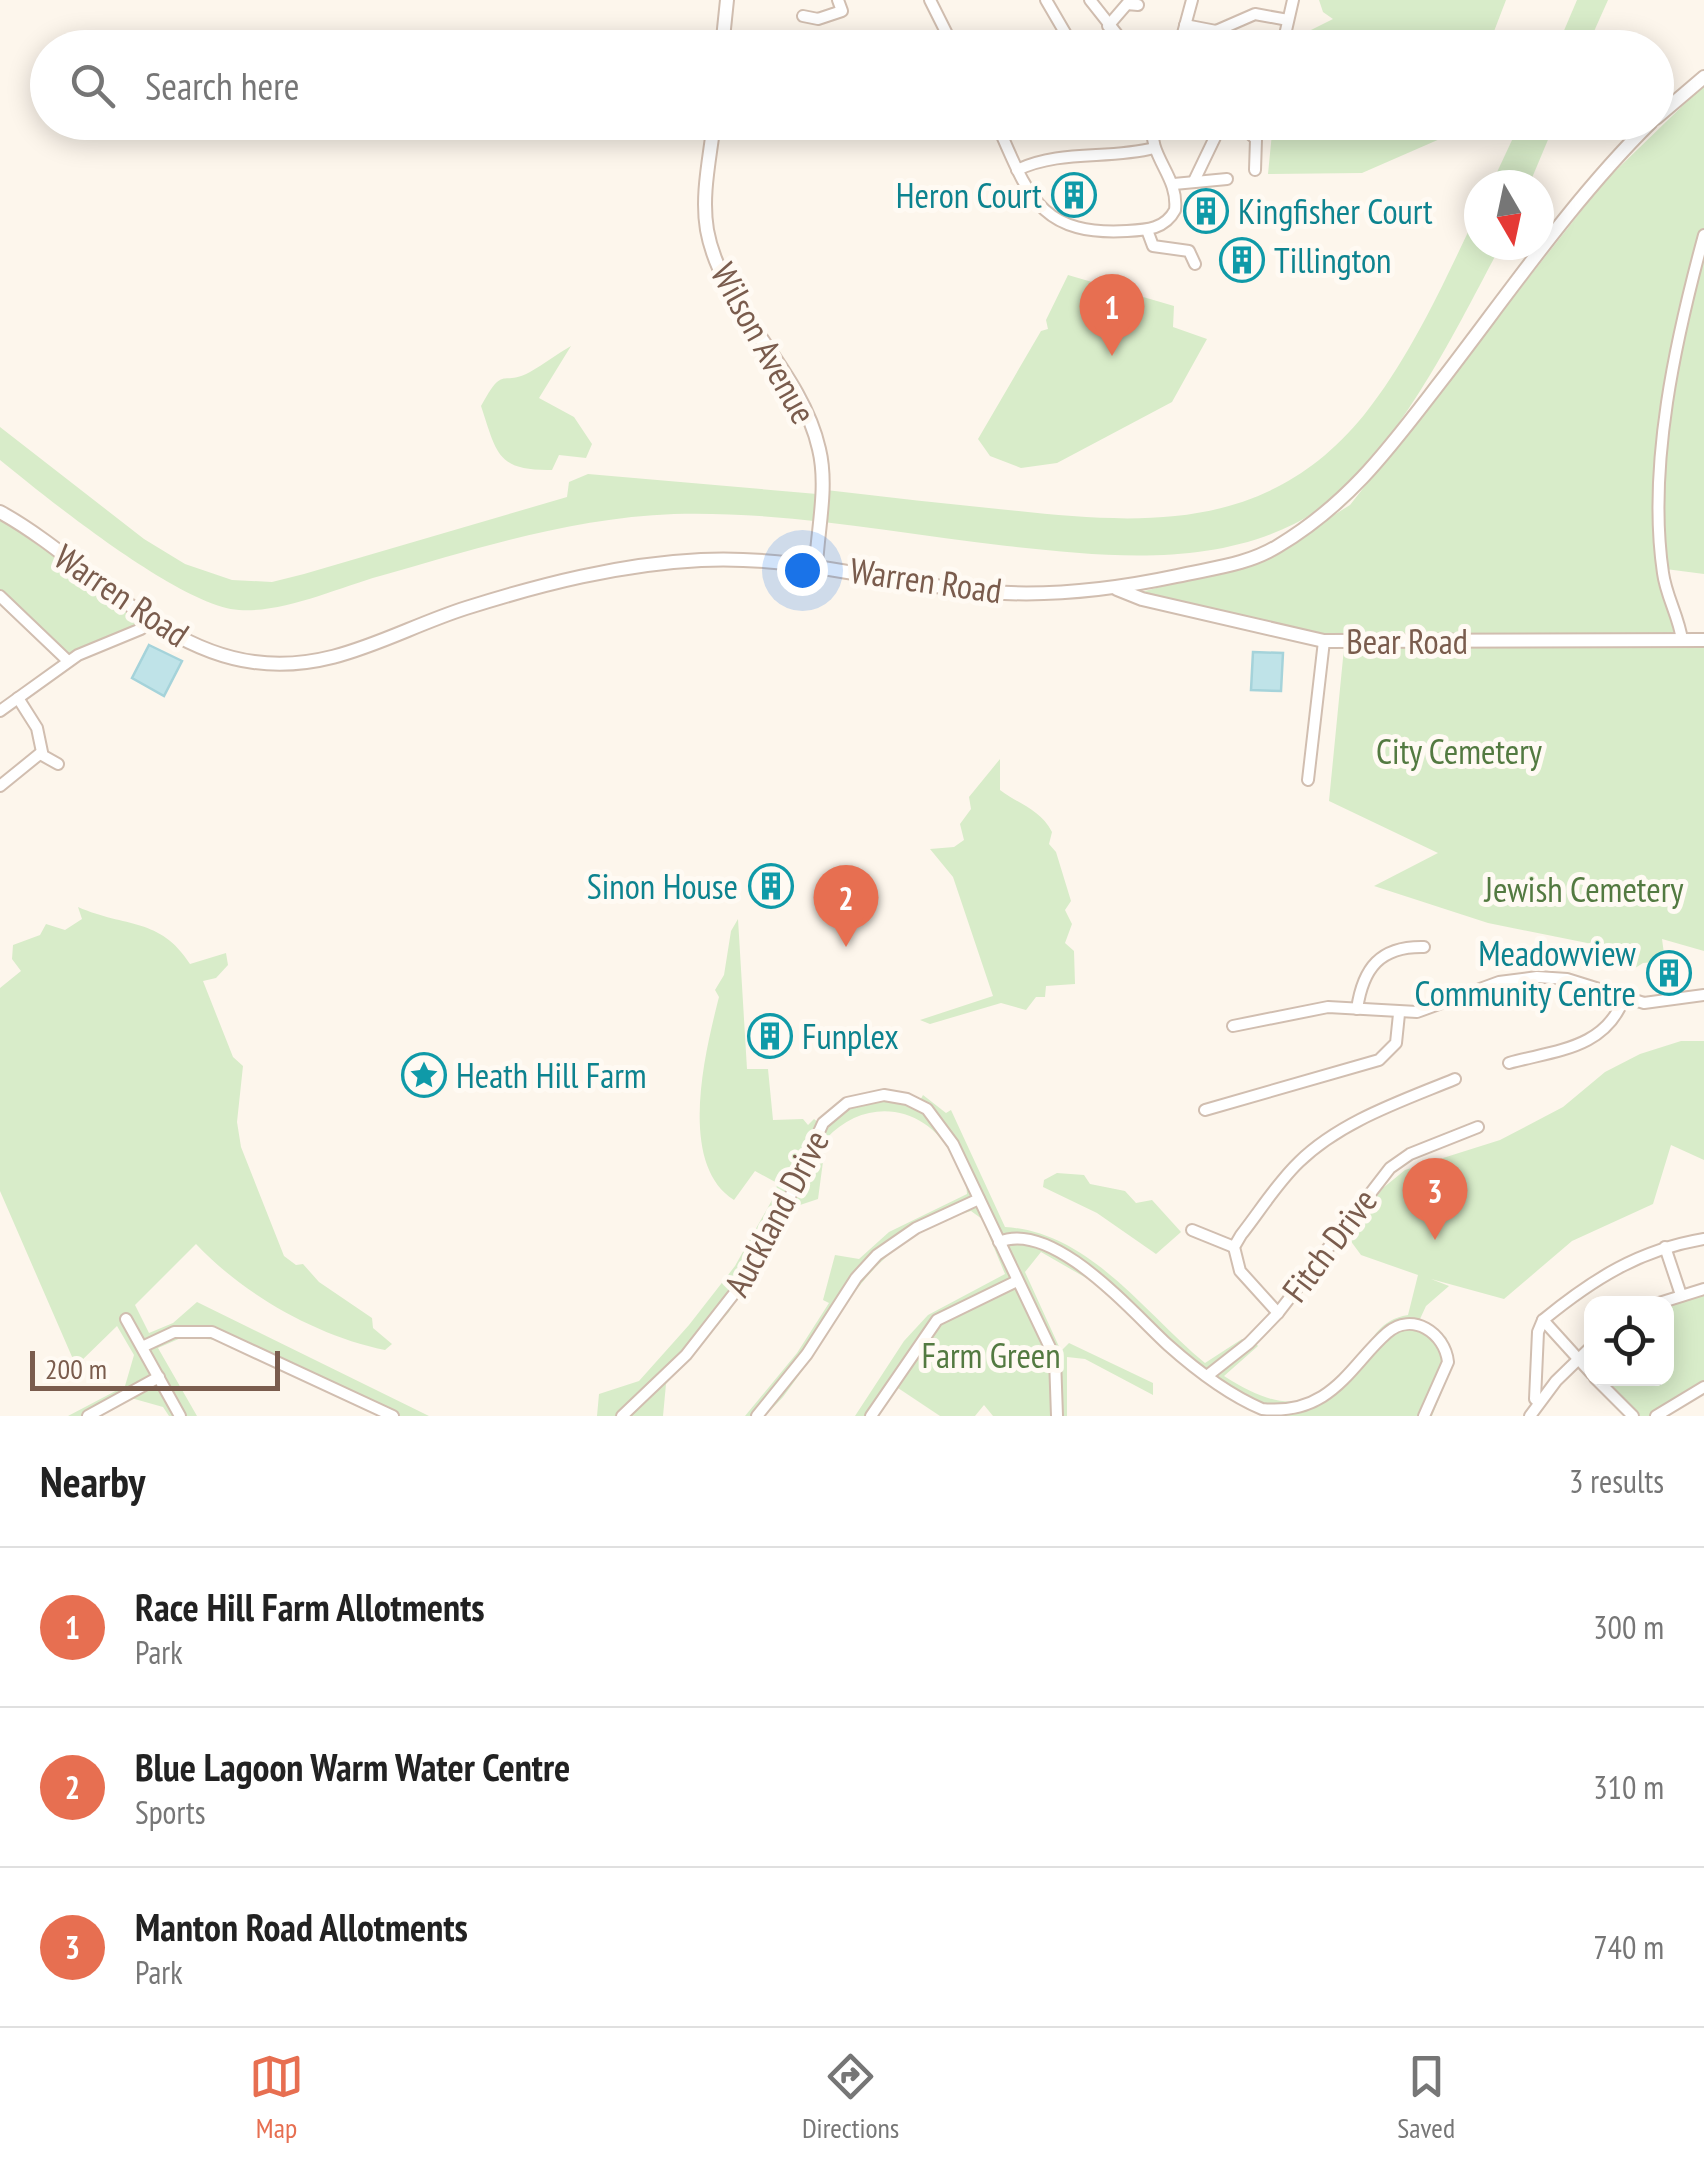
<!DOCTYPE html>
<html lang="en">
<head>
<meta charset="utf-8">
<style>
	:root { --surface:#fff; --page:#f6f6f6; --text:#222; --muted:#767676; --line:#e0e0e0; --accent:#e76f51 }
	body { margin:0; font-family:"PT Sans Narrow",sans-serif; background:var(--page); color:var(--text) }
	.controls { position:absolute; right:30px; bottom:30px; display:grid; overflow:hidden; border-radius:20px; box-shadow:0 5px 25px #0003 }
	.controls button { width:90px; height:90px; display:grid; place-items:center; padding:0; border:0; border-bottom:2px solid var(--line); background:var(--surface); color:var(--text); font:50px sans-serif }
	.compass { position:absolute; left:1464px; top:170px; width:90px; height:90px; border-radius:50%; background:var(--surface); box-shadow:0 5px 25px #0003; rotate:171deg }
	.scale { position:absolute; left:30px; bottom:25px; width:250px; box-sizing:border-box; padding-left:10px; border:5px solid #7a5c4d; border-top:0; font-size:28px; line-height:35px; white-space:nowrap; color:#7a5c4d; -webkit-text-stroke:8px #fffaf3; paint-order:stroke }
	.you { position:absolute; left:802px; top:570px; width:35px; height:35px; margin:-25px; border:8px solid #fff; border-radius:50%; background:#1a73e8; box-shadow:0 0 0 15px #1a73e833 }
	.badge { display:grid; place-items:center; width:65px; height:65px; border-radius:50%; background:var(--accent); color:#fff; font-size:32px; font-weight:700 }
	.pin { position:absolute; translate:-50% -82px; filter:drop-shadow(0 2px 5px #0008) }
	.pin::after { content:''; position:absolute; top:52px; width:35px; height:30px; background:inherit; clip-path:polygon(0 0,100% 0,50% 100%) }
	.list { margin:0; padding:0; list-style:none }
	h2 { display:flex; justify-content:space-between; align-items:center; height:130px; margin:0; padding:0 40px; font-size:42px }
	h2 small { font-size:32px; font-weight:400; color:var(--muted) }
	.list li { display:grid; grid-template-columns:65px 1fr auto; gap:30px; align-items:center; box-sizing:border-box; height:160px; padding:0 40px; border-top:2px solid var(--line) }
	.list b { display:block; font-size:38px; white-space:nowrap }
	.list p { margin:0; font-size:32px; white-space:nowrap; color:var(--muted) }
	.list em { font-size:32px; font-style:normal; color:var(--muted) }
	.icon { flex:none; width:55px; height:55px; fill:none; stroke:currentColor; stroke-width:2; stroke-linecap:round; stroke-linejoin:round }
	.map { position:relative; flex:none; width:1704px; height:1416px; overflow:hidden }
	.search { position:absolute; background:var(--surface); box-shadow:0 5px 25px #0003; left:30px; right:30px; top:30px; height:110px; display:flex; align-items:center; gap:25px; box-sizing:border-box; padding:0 35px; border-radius:55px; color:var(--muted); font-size:38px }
	.sheet { height:610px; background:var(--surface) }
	nav { display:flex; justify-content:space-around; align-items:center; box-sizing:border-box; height:140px; border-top:2px solid var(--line); background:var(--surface); font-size:28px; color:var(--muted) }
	nav a { display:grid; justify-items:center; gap:5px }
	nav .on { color:var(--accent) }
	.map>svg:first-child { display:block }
	.green { fill:#d8ecc9 }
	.water { fill:#bfe3e8; stroke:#a5d3da; stroke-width:2.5 }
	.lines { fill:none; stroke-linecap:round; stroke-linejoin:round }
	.minor-casing { stroke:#d1beb0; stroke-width:14 }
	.tertiary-casing { stroke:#d1beb0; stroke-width:16 }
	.minor { stroke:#fff; stroke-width:10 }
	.tertiary { stroke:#fff; stroke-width:12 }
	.labels { text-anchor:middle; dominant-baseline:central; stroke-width:10; stroke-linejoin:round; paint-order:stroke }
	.culture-label { font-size:35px; fill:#0d838f; stroke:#fffaf3; text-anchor:start }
	.street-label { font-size:35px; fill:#7a5c4d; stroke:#fffaf3 }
	.park-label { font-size:35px; fill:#537a41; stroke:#fffaf3 }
</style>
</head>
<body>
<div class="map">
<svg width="1704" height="1416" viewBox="0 0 1704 1416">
	<rect width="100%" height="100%" fill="#fdf6ec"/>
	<g class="green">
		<polygon points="1319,0 1506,0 1488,47 1298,47 1305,33 1333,19 1323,12"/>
		<polygon points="1577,0 1608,0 1587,47 1557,47"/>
		<path d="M1704 85V574L1658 568C1661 587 1675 624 1673 634L1343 637 1314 634 1141 592 1260 561 1350 505 1604 182Z"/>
		<polygon points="1273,123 1273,122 1455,123 1449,135 1362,173 1268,174"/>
		<polygon points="1520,123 1555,123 1529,185 1491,185"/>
		<path d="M1479 209V245H1501C1454 333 1385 479 1294 524 1205 568 1101 556 1007 546 896 533 785 511 674 514 572 518 477 548 380 576 337 588 284 613 239 610 180 606 48 499 0 460V427L144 539 185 564 232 580 272 582 304 574 567 497 569 482 588 474 817 494 826 490C887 497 947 504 1008 510 1144 525 1268 533 1364 415 1412 355 1446 278 1479 209Z"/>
		<polygon points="1068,275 1174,306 1173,327 1207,339 1172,402 1057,463 1021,468 990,456 978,439 1041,331 1048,329 1046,320"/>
		<path d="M571 346 539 398 574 417 592 444 586 458 559 455 552 470C497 471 497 454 481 406 505 362 501 388 530 372 544 364 557 354 571 346Z"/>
		<polygon points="0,519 136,613 146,624 69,659 0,595"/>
		<polygon points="1704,647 1704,951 1662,939 1665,961 1643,963 1632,970 1617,949 1488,923 1374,886 1438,853 1329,801 1344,648"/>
		<path d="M1000 759V790C1020 805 1040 809 1052 832L1049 844 1056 852 1071 901 1065 910 1072 924 1065 943 1074 951 1075 984 1046 986 1045 997H1036L1026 1010 1001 1003 930 1024 920 1020 993 996 953 877 930 849 954 847 964 840 960 824 971 809 969 797Z"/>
		<path d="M78 907C126 928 160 917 190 964L226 953 228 965 216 978 203 981 233 1057 243 1066 237 1122 241 1147 284 1256 296 1265 303 1264 319 1282 372 1318 373 1328 392 1344 385 1350C317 1336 244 1295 196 1244L135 1305 149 1333 173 1323 197 1302 429 1416H380L217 1340 183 1337 158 1348 197 1416H169L163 1407 131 1398 99 1416H68L125 1386 134 1355 117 1326 76 1366 0 1191V988L21 971 12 959 13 945 40 935 46 924 65 930 82 919Z"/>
		<path d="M738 919 747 1069H768L773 1120 803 1119 808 1125 814 1119 824 1127C848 1100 884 1095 916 1108L923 1095 946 1113 951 1110 1005 1227C1090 1232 1145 1314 1205 1363L1242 1339H1252L1258 1346 1224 1376C1281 1412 1312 1413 1357 1359 1374 1338 1379 1320 1408 1315L1418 1275 1361 1255 1347 1236 1383 1188 1405 1170 1500 1140 1563 1107 1605 1072 1640 1054 1681 1041H1704V1160L1671 1145 1653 1204 1572 1241 1504 1299 1431 1279 1449 1286 1426 1306 1420 1319 1446 1337 1454 1362 1432 1416H1264L1194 1375 1100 1286 1041 1252 1025 1272 1061 1351 1069 1343 1153 1383V1395L1085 1359 1067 1357V1416H993L984 1405 975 1416H940L898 1388 876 1416H855L904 1341 928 1315 1005 1274 982 1219 971 1211C860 1246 848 1313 783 1397L765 1416H745L797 1353 829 1303 823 1300 835 1255 859 1259 889 1232 967 1194C967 1181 959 1170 953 1158 928 1105 866 1095 826 1139L818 1199 800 1205 786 1219 729 1312 666 1384 663 1416H597L599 1394 639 1381 689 1325 735 1266 776 1193 777 1183 755 1171 734 1200C677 1164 705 1052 719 997L715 990 724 975 731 931Z"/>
		<polygon points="1057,1173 1084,1175 1090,1184 1125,1191 1136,1203 1152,1200 1181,1232 1156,1254 1097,1213 1043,1187 1044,1180"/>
		<polygon points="1704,1292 1704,1383 1650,1416 1638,1416 1604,1379 1666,1378 1666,1304"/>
	</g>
	<g class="water">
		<polygon points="149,645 182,661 164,696 132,678"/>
		<polygon points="1253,652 1283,653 1281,691 1251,690"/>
	</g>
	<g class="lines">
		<g class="minor-casing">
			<g id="minor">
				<polyline points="930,0 954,48"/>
				<polyline points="1046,0 1074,48"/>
				<polyline points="1090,0 1124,43"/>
				<polyline points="803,16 818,19 842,11 838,0"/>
				<polyline points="1185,25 1216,31 1255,14 1288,20"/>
				<polyline points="1108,26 1127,4 1138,5"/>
				<polyline points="1179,48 1192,0"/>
				<polyline points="1282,48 1293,0"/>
				<path d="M996 122C1028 194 1038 236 1127 231 1147 230 1165 229 1175 210 1179 175 1147 157 1153 122"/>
				<path d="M1017 170C1061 149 1108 160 1154 148"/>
				<polyline points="1194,181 1219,129 1243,128 1256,139 1255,170"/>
				<polyline points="1174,184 1227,179"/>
				<polyline points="1147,230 1153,246 1189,251 1195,264"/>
				<polyline points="0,596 68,661"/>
				<path d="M1682 640C1679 617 1666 596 1663 573 1647 466 1676 338 1704 235"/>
				<polyline points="0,711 78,655 141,629 152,618"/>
				<polyline points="42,755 58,764"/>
				<polyline points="1308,780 1324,641"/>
				<polyline points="0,786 42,752 37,728 18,698"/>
				<path d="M1357 1009C1363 968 1380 946 1424 947"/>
				<polyline points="1233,1026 1328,1007 1417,1012 1499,982 1537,977 1567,979 1644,1003 1704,995"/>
				<path d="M1509 1063C1556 1050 1605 1049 1624 998"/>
				<polyline points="1205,1110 1379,1060 1396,1043 1399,1014"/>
				<polyline points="1192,1230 1234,1247"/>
				<path d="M999 1242C1053 1219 1133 1313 1168 1345 1196 1370 1227 1394 1262 1409 1332 1416 1351 1364 1387 1333 1412 1311 1445 1333 1448 1362L1424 1416"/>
				<polyline points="1665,1247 1681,1295"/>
				<polyline points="1656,1304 1704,1289"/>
				<path d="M1278 1313 1240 1271 1234 1247 1241 1235C1260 1211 1277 1183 1299 1162 1341 1121 1402 1101 1455 1079"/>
				<polyline points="126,1319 180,1416"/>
				<polyline points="142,1347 174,1332 212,1332 393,1416"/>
				<path d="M1592 1374 1543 1320C1593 1279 1639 1250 1704 1239"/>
				<polyline points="1207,1376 1249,1343 1278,1313 1390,1168 1410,1154 1478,1127"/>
				<polyline points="1595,1378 1633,1416"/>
				<polyline points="1539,1402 1535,1399 1538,1332 1543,1320"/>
				<polyline points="88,1416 159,1377"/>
				<polyline points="622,1416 686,1355 740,1286 779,1221 823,1123 847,1103 884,1095 907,1099 927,1109 953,1144 1055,1358 1057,1416"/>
				<polyline points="757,1416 807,1354 856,1278 877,1255 916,1228 979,1199"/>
				<polyline points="871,1416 937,1320 1017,1281"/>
				<polyline points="1530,1416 1556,1381 1592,1346"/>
				<polyline points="1656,1416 1704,1387"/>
			</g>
		</g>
		<g class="tertiary-casing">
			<g id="tertiary">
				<polyline points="722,48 727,0"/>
				<polyline points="1656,118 1704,77"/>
				<path d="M714 122C710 158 701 195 707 230 721 309 801 368 819 449 828 486 818 527 816 565"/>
				<path d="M0 512C84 558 155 649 254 662 333 673 394 631 466 608 542 584 620 564 701 560 795 555 884 583 977 591 1045 598 1111 590 1177 576 1212 568 1247 565 1278 546 1353 501 1393 443 1445 376 1511 290 1574 198 1651 122"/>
				<polyline points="1117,589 1142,599 1324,641 1704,640"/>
			</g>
		</g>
		<use href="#minor" class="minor"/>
		<use href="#tertiary" class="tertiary"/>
	</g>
	<defs>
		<g id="building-ring" transform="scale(2.25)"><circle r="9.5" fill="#fffaf3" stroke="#0f9aa8" stroke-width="1.5"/><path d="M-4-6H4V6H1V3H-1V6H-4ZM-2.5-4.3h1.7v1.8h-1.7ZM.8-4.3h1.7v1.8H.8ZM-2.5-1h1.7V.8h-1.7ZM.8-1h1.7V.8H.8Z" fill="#0f9aa8"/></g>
		<g id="sight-ring" transform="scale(2.25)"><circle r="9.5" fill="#fffaf3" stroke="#0f9aa8" stroke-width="1.5"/><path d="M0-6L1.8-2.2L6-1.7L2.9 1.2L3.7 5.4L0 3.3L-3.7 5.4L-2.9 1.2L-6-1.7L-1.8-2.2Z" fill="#0f9aa8"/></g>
	</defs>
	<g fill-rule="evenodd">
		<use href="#building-ring" x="1074" y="195"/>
		<use href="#building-ring" x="1206" y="211"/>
		<use href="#building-ring" x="1242" y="260"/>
		<use href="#building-ring" x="771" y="886"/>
		<use href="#building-ring" x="1669" y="973"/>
		<use href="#building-ring" x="770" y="1036"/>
		<use href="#sight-ring" x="424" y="1075"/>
	</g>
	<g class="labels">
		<g class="culture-label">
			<text x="1042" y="195" text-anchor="end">Heron Court</text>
			<text x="1238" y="211">Kingfisher Court</text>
			<text x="1274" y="260">Tillington</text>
			<text x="738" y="886" text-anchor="end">Sinon House</text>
			<text x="1636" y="953" text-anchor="end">Meadowview<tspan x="1636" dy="40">Community Centre</tspan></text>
			<text x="802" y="1036">Funplex</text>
			<text x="456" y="1075">Heath Hill Farm</text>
		</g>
		<g class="street-label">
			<text transform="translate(764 343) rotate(61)">Wilson Avenue</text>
			<text transform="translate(926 580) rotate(8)">Warren Road</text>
			<text transform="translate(122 595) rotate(34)">Warren Road</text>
			<text x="1407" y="641">Bear Road</text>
			<text transform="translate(776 1213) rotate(-62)">Auckland Drive</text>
			<text transform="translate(1329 1245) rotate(-53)">Fitch Drive</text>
		</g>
		<g class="park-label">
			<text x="1459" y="751">City Cemetery</text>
			<text x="1584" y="889">Jewish Cemetery</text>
			<text x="991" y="1355">Farm Green</text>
		</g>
	</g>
</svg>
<div class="controls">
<button><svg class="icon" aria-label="locate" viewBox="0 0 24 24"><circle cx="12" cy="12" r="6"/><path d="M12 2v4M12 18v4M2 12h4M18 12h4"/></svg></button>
</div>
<svg class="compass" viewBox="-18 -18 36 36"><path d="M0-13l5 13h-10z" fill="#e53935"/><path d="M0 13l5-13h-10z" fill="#767676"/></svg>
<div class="scale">200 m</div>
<div class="you"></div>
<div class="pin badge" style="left:1112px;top:356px">1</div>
<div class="pin badge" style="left:846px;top:947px">2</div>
<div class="pin badge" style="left:1435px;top:1240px">3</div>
<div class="search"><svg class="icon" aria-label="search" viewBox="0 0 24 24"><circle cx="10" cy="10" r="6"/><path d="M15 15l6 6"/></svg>Search here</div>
</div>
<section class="sheet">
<h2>Nearby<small>3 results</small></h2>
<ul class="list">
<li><span class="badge">1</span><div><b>Race Hill Farm Allotments</b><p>Park</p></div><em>300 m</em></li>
<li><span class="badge">2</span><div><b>Blue Lagoon Warm Water Centre</b><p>Sports</p></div><em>310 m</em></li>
<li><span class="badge">3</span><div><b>Manton Road Allotments</b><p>Park</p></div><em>740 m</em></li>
</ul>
</section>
<nav>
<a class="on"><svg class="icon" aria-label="map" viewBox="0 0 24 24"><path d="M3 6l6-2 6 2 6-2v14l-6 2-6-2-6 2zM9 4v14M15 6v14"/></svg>Map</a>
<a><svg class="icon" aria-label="directions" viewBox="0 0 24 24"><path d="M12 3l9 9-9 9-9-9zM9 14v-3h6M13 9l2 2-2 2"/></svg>Directions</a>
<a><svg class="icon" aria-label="saved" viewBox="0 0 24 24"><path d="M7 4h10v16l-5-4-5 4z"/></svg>Saved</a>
</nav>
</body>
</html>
